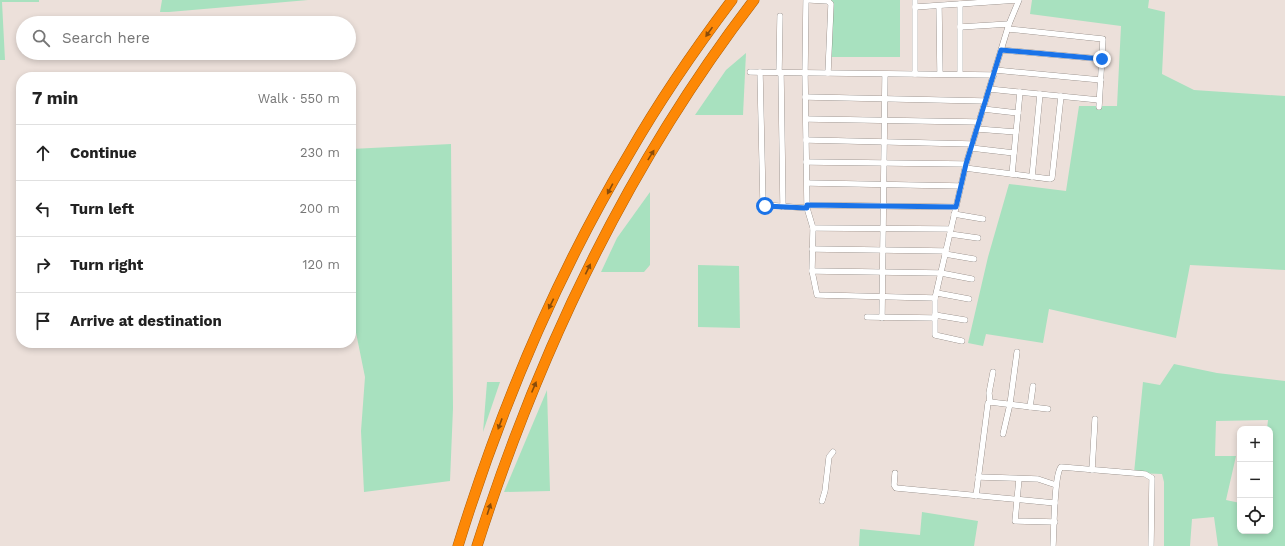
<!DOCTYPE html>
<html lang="en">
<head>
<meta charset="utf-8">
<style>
	:root { --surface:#fff; --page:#f6f6f6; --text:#222; --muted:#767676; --line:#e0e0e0 }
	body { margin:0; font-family:"Work Sans",sans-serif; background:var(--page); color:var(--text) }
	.controls { position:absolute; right:12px; bottom:12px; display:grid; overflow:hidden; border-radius:8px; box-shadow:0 2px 6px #0003 }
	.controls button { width:36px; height:36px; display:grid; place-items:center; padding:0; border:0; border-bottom:1px solid var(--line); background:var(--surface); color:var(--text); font:20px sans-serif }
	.stop { position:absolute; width:12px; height:12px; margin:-9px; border:3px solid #1a73e8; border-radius:50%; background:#fff }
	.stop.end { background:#1a73e8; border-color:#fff; box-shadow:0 1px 4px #0008 }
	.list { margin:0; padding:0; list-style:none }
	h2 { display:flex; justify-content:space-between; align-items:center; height:52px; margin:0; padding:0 16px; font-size:17px }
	h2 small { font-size:13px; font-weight:400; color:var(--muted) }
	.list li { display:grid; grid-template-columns:26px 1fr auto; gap:12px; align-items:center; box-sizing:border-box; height:56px; padding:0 16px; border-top:1px solid var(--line) }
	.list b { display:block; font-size:15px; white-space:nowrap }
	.list em { font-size:13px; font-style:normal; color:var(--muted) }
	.icon { flex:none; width:22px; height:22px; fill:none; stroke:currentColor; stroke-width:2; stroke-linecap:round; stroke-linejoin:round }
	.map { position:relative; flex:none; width:1285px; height:546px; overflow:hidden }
	.search { position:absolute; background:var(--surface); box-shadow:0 2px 6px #0003; left:16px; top:16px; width:340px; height:44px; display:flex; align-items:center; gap:10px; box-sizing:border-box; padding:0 14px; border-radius:22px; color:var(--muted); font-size:15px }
	.panel { position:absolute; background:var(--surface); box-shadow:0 2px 6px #0003; left:16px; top:72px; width:340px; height:276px; border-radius:16px }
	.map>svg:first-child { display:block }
	.green { fill:#a8e1bf; fill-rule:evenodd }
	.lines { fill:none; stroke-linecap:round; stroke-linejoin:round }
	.street-casing { stroke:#796f69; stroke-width:6 }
	.highway-casing { stroke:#ac5e09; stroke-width:11 }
	.street { stroke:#fff; stroke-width:5.5 }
	.highway { stroke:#fd8806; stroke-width:10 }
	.oneway { fill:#894c0a }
	.route { stroke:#1a73e8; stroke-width:5 }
</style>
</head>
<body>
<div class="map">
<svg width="1285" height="546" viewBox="0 0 1285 546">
	<rect width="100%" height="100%" fill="#ece0da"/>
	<g class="green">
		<polygon points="0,0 39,0 39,2 2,2 5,60 0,60"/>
		<polygon points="162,0 308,0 169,12 160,12"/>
		<polygon points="831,0 900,0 900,57 829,57"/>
		<polygon points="1032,0 1149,0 1148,8 1165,12 1162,74 1194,90 1285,96 1285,270 1190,265 1176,338 1049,309 1043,343 986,334 983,346 968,343 988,257 1009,184 1066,191 1079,106 1117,106 1121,26 1030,14"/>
		<polygon points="746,53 743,115 695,115 726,70"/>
		<polygon points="451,144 453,408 450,481 364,492 361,431 365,377 351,308 351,149"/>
		<polygon points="650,192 650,265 644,272 601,272 617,238"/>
		<polygon points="698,265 739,266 740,328 698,327"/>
		<path d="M1174 364 1217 373 1285 381V546H1218L1214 517 1192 519 1190 546H1164V482L1162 474 1134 473 1143 382 1160 385ZM1268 420 1267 429H1270V531H1240V503L1226 500 1236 456H1215L1216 421Z"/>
		<polygon points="487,382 500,382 483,432"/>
		<polygon points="547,390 550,491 504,492"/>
		<polygon points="922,512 978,521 974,546 859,546 860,529 920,535"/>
	</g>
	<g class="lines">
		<g class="street-casing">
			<g id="street">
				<polyline points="806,0 805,73 807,208 813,228 812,271 817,295 935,298"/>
				<polyline points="810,0 828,1 831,4 828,73"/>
				<polyline points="960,4 960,74"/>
				<polyline points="939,6 940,74"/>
				<polyline points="915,7 1018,0"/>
				<polyline points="960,27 1009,24"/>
				<polyline points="1008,29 1103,39 1099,107"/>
				<polyline points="1001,50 1102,59"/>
				<polyline points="995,70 1101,80"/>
				<polyline points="750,72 994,75"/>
				<polyline points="760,72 763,203 765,205 807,208"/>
				<polyline points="779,73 780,16"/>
				<polyline points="781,73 783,207"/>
				<polyline points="915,74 915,0"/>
				<polyline points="989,89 1099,100"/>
				<polyline points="805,97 985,101"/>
				<polyline points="983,109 1018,113"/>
				<polyline points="806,119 979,122"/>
				<polyline points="977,129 1016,132"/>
				<polyline points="806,140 972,144"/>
				<polyline points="971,148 1014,153"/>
				<polyline points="806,162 966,164"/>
				<polyline points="965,168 1050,179 1052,178 1061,96"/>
				<polyline points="1012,174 1020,92"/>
				<polyline points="1032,177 1040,94"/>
				<polyline points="807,183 961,186"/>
				<polyline points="807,205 956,207"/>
				<polyline points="954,214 983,219"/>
				<polyline points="813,228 951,229"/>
				<polyline points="950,234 978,238"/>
				<polyline points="812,249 946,251"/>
				<polyline points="945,254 974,259"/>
				<polyline points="812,271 941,273 972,279"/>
				<polyline points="937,293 969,299"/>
				<polyline points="935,315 965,320"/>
				<polyline points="867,317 935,318"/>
				<polyline points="882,318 885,74"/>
				<polyline points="962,341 935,335 935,298 966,164 1009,24 1019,0"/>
				<polyline points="990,402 989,393 993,372"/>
				<polyline points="1030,407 1033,386"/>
				<polyline points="1003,434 1010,404 1017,352"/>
				<polyline points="1092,470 1095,419"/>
				<polyline points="895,473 894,485 896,488 1055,503"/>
				<polyline points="978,477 1038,479 1056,485"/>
				<polyline points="1019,479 1015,521 1055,522"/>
				<polyline points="976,496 988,403 990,402 1048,409"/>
				<polyline points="822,501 825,491 829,457 833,452"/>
				<path d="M1053 546C1054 531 1054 475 1061 467L1145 474 1152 478 1151 546"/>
			</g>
		</g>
		<g class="highway-casing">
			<g id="highway">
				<path d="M458 546C500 410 556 276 629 154 660 100 695 49 732 0"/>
				<path d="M477 546C539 351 629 163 754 0"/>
			</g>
		</g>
		<use href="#street" class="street"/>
		<use href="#highway" class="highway"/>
	</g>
	<defs><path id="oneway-solid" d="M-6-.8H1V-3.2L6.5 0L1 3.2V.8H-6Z"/></defs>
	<g class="oneway">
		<use href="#oneway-solid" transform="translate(709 32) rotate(125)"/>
		<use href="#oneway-solid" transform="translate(651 155) rotate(-58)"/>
		<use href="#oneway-solid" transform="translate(610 189) rotate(118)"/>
		<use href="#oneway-solid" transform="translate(588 269) rotate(-64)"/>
		<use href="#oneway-solid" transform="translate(551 304) rotate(116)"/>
		<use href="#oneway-solid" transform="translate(534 387) rotate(-67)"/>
		<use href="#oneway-solid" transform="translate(500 424) rotate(110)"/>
		<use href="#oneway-solid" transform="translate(489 509) rotate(-72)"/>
	</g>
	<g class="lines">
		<polyline class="route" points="765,206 807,208 807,205 956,207 966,164 1001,50 1102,59"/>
	</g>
</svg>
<div class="controls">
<button>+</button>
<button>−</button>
<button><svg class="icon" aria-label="locate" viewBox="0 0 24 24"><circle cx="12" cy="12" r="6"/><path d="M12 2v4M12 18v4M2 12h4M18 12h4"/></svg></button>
</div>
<div class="stop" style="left:765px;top:206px"></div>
<div class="stop end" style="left:1102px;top:59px"></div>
<div class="search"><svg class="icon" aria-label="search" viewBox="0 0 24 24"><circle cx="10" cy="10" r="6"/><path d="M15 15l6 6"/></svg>Search here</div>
<section class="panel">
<h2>7 min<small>Walk · 550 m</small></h2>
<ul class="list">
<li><svg class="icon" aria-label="ahead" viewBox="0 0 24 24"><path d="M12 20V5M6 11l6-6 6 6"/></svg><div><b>Continue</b></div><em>230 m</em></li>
<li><svg class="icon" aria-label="left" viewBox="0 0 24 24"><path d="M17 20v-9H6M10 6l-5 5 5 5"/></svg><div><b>Turn left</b></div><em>200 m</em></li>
<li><svg class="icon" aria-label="right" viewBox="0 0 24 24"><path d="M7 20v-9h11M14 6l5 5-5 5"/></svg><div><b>Turn right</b></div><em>120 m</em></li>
<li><svg class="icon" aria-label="arrive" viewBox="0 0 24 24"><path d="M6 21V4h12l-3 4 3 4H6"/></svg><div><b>Arrive at destination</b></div></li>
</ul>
</section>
</div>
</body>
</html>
